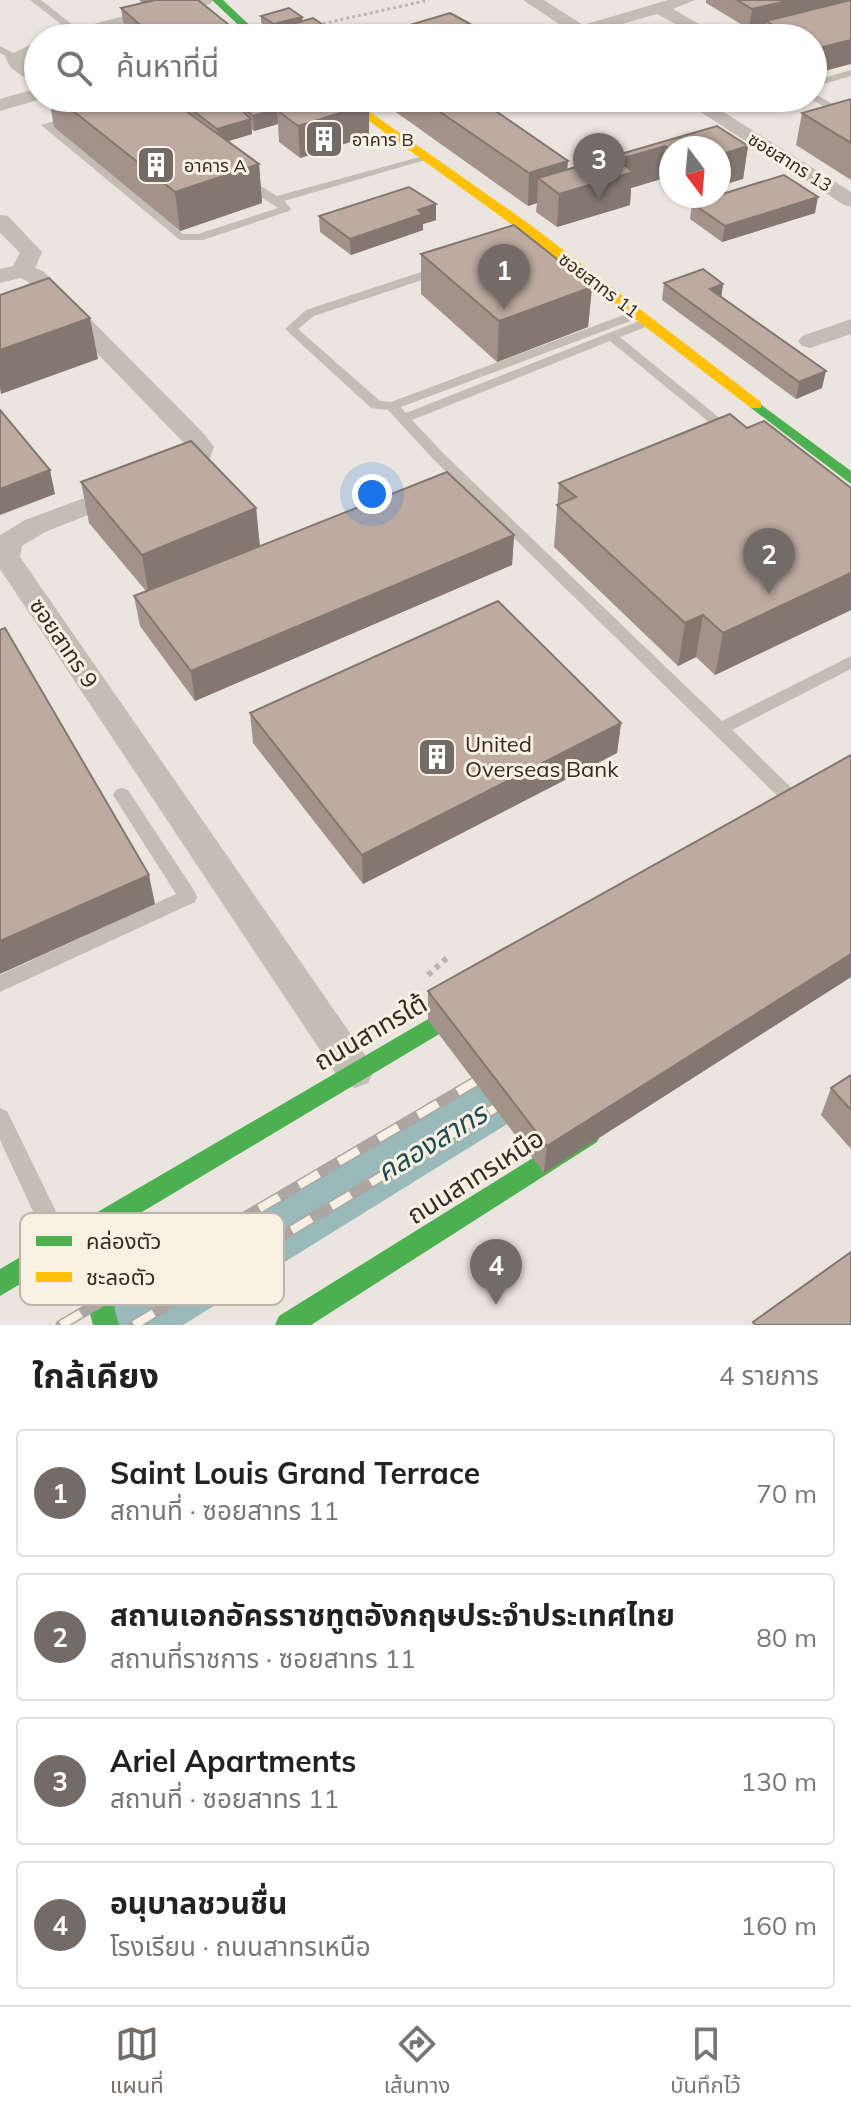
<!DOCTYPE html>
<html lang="th">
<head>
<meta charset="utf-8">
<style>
	:root { --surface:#fff; --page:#f6f6f6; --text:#222; --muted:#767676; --line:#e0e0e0; --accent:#736c66 }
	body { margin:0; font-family:Mulish,"Noto Sans Thai",sans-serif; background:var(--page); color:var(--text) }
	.compass { position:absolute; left:659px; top:136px; width:72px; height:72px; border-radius:50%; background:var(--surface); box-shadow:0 2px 6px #0004; rotate:164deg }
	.you { position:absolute; left:372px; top:494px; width:28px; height:28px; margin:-20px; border:6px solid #fff; border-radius:50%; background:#1a73e8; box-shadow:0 0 0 12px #1a73e833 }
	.badge { display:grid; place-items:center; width:52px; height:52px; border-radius:50%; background:var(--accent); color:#fff; font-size:26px; font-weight:700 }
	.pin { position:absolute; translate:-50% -66px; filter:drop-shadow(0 2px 4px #0008) }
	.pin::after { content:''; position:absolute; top:42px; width:28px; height:24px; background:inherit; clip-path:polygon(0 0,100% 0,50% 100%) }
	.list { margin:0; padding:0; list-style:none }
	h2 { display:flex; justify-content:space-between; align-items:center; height:104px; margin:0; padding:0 32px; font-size:34px }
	h2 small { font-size:26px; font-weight:400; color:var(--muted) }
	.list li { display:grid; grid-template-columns:52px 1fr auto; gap:24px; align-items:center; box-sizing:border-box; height:128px; margin:0 16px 16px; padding:0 16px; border:2px solid var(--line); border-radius:8px }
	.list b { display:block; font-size:30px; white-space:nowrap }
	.list p { margin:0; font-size:26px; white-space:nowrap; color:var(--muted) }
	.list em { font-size:26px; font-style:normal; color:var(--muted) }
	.icon { flex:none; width:44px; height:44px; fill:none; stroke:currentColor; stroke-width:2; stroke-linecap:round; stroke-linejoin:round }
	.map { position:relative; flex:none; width:851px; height:1325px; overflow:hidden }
	.search { position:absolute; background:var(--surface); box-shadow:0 2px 6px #0004; left:24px; right:24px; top:24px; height:88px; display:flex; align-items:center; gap:20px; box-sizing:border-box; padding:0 28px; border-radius:44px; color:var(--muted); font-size:30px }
	.sheet { height:680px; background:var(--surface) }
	nav { display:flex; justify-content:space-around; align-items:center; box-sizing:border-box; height:112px; border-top:2px solid var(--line); background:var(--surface); font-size:22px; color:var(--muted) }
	nav a { display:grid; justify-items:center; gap:4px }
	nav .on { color:var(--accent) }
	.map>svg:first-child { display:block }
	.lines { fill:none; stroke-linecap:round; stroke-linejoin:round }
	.canal { fill:#9ab9ba; fill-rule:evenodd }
	.path-far1 { stroke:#bcb6af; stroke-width:3; stroke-dasharray:3 3; stroke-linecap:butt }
	.path { stroke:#bcb6af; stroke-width:6; stroke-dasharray:5 5; stroke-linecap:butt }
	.lane { fill:#c3bdb6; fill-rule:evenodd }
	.street { fill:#c3bdb6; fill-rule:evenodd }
	.fast { fill:#4caf50; fill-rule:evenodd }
	.slow { fill:#ffc107; fill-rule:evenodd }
	.rail-casing { stroke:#aba6a1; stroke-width:11 }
	.rail { stroke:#f8f0e3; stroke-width:8; stroke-dasharray:23; stroke-linecap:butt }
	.wall { fill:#a3928a }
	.shaded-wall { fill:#847770 }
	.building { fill:#bdaaa0; stroke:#847770; stroke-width:2 }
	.labels { text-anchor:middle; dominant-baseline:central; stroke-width:6; stroke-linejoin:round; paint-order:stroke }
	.far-poi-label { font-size:18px; fill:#332b26; stroke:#f8f0e3; text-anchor:start }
	.far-street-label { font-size:18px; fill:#332b26; stroke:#f8f0e3 }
	.street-label { font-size:22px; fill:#332b26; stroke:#f8f0e3 }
	.poi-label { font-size:22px; fill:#332b26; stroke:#f8f0e3; text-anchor:start }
	.near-street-label { font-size:26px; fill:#332b26; stroke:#f8f0e3 }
	.near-water-label { font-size:28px; font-style:italic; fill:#1d4b52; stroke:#f8f0e3 }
	.key { fill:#f8f0e3; stroke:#bdb5aa; stroke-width:2 }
	.key-label { font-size:22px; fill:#332b26 }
</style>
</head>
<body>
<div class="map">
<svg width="851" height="1325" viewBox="0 0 851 1325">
	<rect width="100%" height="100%" fill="#eae5de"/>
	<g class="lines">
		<polygon class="canal" points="540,1051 559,1058 567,1075 559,1092 183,1325 106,1325 104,1321 113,1300 521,1058"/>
		<polyline class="path-far1" points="317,25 429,0"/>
		<polyline class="path" points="428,975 448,957"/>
		<g class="lane">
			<polygon points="30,0 41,0 83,33 75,35"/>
			<polygon points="0,46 17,55 19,57 14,60 0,53"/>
			<polygon points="851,70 851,76 813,87 813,81"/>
			<polygon points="813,93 851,114 851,121 809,98 813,98"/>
			<path d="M129 98 145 100 233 169 277 196 427 155 432 158 284 201 291 209 289 211 203 240H180L41 125ZM133 103 225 173 278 208 198 234H183L54 126Z"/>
			<polygon points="751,98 768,98 710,115 705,112"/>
			<polygon points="439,266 445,270 443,273 314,316 298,329 380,401 391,402 637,310 643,314 641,317 401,407 406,413 647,318 651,319 651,325 620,337 738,433 731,437 726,436 610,341 412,420 444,454 722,721 851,656 851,669 732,730 804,800 807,805 804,810 792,810 434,460 388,410 371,408 285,329 306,310"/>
			<polygon points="122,788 128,790 195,892 197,897 195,902 0,992 0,975 176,894 113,795 116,790"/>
			<polygon points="0,1108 7,1111 65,1230 68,1238 65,1246 57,1249 49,1246 0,1140"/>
		</g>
		<g class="street">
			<polygon points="184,0 213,0 210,4 82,38 53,38 56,34"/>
			<polygon points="523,0 544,0 583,25 668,0 695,0 673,9 716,34 713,38 701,38 657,14 595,32 601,38 580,38"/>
			<polygon points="38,41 38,53 24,59 38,72 38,87 11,68 5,57"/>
			<polygon points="38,88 38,98 45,98 0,111 0,99"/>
			<polygon points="679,98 701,98 851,192 851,207 844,205"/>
			<polygon points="0,215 8,216 42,252 35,268 43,271 205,435 214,447 207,466 179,479 161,479 157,473 161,467 186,456 188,447 27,281 20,278 0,283 0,269 13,266 20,253 0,233"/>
			<polygon points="851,319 851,334 810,348 802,346 798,341 802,336"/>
			<polygon points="122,484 131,486 135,492 131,498 45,532 22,546 20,557 368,1059 374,1071 368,1083 355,1088 342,1083 0,569 0,535 25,520"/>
		</g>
		<g class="fast">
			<polygon points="212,0 223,0 263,38 252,38"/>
			<polygon points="756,401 851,471 851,484 751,408 751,402"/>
			<path d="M483 987 491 989 494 996 491 1003 142 1212C120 1253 104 1278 119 1325H93C83 1292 88 1266 103 1235L0 1296V1269Z"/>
			<polygon points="589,1123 597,1126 601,1134 597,1142 311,1325 275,1325 279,1316"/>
		</g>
		<polygon class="slow" points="337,98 350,98 532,226 761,402 761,408 751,408 522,232"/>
		<g class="rail-casing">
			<g id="rail">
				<polyline points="61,1325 495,1070"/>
				<polyline points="134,1325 515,1096"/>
			</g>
		</g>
		<use href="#rail" class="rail"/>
	</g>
	<g class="wall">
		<polygon points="139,0 198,0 229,25 230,34 242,38 140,38 123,22 121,8 143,3"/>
		<polygon points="706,0 851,0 813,74 813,38 763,38 765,26 749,29 706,3"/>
		<polygon points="261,16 302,17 303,21 344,38 278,38 276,36 275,32 261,23"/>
		<polygon points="49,98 359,98 369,104 369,136 300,158 279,142 278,124 254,131 252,129 252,134 227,141 259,164 262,203 180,231 54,127"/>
		<polygon points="376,98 477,98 567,170 717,126 748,146 743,179 671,148 671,186 661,179 631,188 630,205 557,227 536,212 537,203 528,206"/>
		<polygon points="851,99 851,180 796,145 802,113"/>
		<polygon points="692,203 815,213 722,242 690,219"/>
		<polygon points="436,204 436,220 423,224 423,230 351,255 320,232 319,216"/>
		<polygon points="421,254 592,287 588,327 497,362 421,294"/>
		<polygon points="664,283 723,284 721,297 822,388 796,399 662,300"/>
		<polygon points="747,428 851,488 851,610 715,675 696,657 678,666 554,547 559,483"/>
		<polygon points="81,482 256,508 260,546 514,535 512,565 195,701 140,626 134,596 146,591 89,523"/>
		<polygon points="250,713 621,723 617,753 363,884 253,743"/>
		<polygon points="851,755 851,977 544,1173 428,1020 428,991"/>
		<polygon points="851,1075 851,1149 821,1115 831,1088"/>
	</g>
	<g class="shaded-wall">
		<polygon points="791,0 851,0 766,21 765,25 749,29 752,9"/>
		<polygon points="302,17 303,25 275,29 274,32 274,24"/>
		<polygon points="229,25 231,38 178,38"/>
		<polygon points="326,27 326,34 313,38 288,38"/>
		<polygon points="158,31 159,38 150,38 149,33"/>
		<polygon points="344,31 344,38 325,38 325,37"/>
		<polygon points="851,40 851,64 813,74 813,58 815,49"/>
		<polygon points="170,98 228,98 179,100 180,112 172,114"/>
		<polygon points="311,98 321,98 277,110 278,124 254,131 253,116"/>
		<polygon points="369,104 369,136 300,158 298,126"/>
		<polygon points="251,119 252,134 219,144 217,129"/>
		<polygon points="665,146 661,179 631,188 630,205 557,227 559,194 538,178 537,203 528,206 529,173 568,161 565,192 617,160"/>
		<polygon points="748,146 743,179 719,186 719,155"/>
		<polygon points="259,164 262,203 180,231 175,192"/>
		<polygon points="818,197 815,213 722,242 725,226"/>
		<polygon points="436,204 436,220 423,224 423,230 351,255 350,239 418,210"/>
		<polygon points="723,284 721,300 710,289"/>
		<polygon points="592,287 588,327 497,362 499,321"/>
		<polygon points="90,318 98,359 1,394 0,388 0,350"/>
		<polygon points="826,371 822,388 796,399 799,382"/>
		<polygon points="50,470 55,494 0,515 0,489"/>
		<polygon points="256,508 260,549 149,596 142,555"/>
		<polygon points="514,535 512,565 195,701 191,671"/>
		<polygon points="851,573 851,610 715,675 723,633"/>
		<polygon points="703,615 696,657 678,666 685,623"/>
		<polygon points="621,723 617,753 363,884 362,855"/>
		<polygon points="149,875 155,904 0,974 0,941"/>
		<polygon points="851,954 851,977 544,1173 547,1146"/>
	</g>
	<g class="building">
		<polygon points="155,0 198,0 229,25 178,38 169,38 158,31 149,33 121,8"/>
		<polygon points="737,0 791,0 752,9"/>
		<polygon points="851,0 851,40 815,49 813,48 813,38 795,38 766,21"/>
		<polygon points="289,8 302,17 274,24 261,16"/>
		<polygon points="450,13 470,24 466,25 483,35 478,36 481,38 366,38"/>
		<polygon points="313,18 326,27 288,37 275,29"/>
		<polygon points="337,27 344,31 325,37 327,38 300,38"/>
		<polygon points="235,33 242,38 215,38"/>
		<polygon points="57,98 168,98 259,164 175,192"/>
		<polygon points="185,98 229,98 251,119 217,129 179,100"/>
		<polygon points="232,98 311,98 253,116"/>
		<polygon points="318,98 359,98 369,104 298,126 277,110"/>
		<polygon points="420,98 477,98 568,161 529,173"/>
		<polygon points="851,99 851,143 802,113"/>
		<polygon points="717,126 748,146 719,155 719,148 671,148 671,151 665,146 617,160 633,172 559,194 538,178"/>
		<polygon points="784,175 818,197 725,226 692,203 715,196 719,196 719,195"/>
		<polygon points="409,187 436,204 418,210 423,214 350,239 319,216"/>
		<polygon points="514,225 592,287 499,321 421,254"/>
		<polygon points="703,269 723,284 710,289 826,371 799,382 664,283"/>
		<polygon points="49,278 90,318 0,350 0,295"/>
		<polygon points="0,410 50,470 0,489"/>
		<polygon points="730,414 747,428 764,421 851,488 851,573 723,633 703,615 685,623 557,505 576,497 559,483"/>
		<polygon points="191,441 256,508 142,555 81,482"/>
		<polygon points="447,472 514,535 191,671 134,596"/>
		<polygon points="498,601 621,723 362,855 250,713"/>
		<polygon points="5,628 149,875 0,941 0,630"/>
		<polygon points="851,755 851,954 547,1146 428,991"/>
		<polygon points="851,1075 851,1110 831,1088"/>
		<polygon points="851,1252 851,1325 755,1325 753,1322"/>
	</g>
	<defs>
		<g id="building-square" transform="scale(2)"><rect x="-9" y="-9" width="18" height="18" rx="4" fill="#736c66" stroke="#f8f0e3"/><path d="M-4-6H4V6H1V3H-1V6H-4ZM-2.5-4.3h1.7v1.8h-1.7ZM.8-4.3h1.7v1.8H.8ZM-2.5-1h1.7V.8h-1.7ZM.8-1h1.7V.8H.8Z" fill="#fff"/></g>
	</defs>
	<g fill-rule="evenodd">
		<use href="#building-square" x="324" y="139"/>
		<use href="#building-square" x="156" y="165"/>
		<use href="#building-square" x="437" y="757"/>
	</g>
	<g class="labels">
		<g class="far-poi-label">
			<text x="352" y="139">อาคาร B</text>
			<text x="184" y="165">อาคาร A</text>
		</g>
		<g class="far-street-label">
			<text transform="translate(790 162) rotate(32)">ซอยสาทร 13</text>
			<text transform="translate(599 285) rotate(37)">ซอยสาทร 11</text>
		</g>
		<g class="street-label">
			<text transform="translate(64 643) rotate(56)">ซอยสาทร 9</text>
		</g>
		<g class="poi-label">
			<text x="465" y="744">United<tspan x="465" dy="25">Overseas Bank</tspan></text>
		</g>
		<g class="near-street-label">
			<text transform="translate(370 1032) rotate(-30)">ถนนสาทรใต้</text>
			<text transform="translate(475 1176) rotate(-32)">ถนนสาทรเหนือ</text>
		</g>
		<g class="near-water-label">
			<text transform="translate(431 1142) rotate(-31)">คลองสาทร</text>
		</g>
	</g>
	<rect x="20" y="1213" width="264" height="92" rx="12" class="key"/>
	<rect x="36" y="1236" width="36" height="10" fill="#4caf50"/>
	<rect x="36" y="1272" width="36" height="10" fill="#ffc107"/>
	<g class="key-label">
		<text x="86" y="1249">คล่องตัว</text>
		<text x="86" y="1285">ชะลอตัว</text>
	</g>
</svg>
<svg class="compass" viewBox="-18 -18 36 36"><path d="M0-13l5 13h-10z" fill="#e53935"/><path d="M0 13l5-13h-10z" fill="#767676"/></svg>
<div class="you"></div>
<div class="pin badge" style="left:504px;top:310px">1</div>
<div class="pin badge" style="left:769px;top:594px">2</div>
<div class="pin badge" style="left:599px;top:199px">3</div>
<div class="pin badge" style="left:496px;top:1305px">4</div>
<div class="search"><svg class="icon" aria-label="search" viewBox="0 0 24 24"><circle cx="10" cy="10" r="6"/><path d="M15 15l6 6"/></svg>ค้นหาที่นี่</div>
</div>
<section class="sheet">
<h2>ใกล้เคียง<small>4 รายการ</small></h2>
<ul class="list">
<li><span class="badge">1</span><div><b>Saint Louis Grand Terrace</b><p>สถานที่ · ซอยสาทร 11</p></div><em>70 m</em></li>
<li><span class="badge">2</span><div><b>สถานเอกอัครราชทูตอังกฤษประจำประเทศไทย</b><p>สถานที่ราชการ · ซอยสาทร 11</p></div><em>80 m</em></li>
<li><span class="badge">3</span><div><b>Ariel Apartments</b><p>สถานที่ · ซอยสาทร 11</p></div><em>130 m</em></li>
<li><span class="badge">4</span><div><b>อนุบาลชวนชื่น</b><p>โรงเรียน · ถนนสาทรเหนือ</p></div><em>160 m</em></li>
</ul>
</section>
<nav>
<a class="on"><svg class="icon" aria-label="map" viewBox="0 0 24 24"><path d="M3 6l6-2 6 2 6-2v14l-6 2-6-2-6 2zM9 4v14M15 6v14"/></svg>แผนที่</a>
<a><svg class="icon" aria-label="directions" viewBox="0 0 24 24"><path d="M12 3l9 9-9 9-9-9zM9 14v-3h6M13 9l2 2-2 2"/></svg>เส้นทาง</a>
<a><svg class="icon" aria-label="saved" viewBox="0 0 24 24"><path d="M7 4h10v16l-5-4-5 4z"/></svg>บันทึกไว้</a>
</nav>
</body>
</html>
